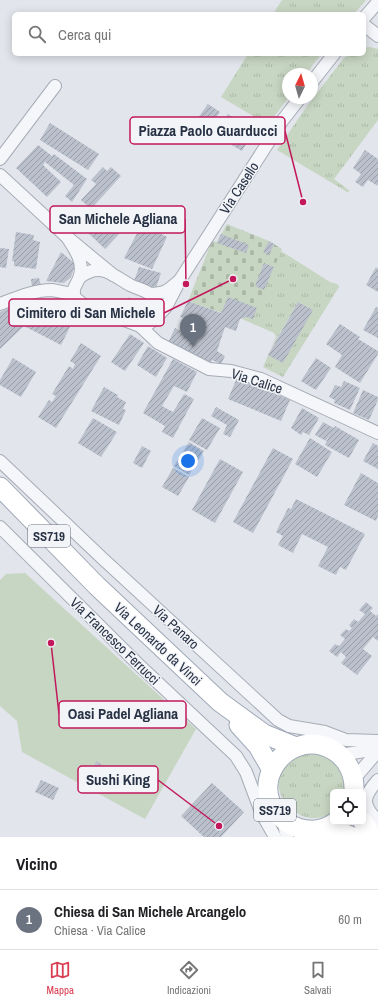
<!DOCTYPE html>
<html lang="it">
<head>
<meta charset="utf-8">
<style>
	:root { --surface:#fff; --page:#f2f2f2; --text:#202124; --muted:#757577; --line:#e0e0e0; --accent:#d93e53 }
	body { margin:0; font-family:"Archivo Narrow",sans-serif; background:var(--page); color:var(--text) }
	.controls { position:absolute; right:12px; bottom:12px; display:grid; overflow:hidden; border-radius:6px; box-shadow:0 2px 10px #0003 }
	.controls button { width:36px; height:36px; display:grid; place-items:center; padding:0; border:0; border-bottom:1px solid var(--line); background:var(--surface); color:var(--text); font:20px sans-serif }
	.compass { position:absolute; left:282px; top:68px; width:36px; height:36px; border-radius:50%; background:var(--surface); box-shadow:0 2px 10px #0003; rotate:5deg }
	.you { position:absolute; left:188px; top:461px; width:14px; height:14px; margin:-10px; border:3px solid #fff; border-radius:50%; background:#1a73e8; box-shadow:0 0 0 6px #1a73e833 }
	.badge { display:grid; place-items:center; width:26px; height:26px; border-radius:50%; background:var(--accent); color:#fff; font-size:13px; font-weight:700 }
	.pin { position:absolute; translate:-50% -33px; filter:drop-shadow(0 1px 2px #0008) }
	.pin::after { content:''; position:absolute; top:21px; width:14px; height:12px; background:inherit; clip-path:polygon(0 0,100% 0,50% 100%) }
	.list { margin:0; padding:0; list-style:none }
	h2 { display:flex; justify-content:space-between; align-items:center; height:52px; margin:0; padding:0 16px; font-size:17px }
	h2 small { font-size:13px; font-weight:400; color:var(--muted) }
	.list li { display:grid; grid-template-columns:26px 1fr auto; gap:12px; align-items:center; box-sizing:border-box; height:60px; padding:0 16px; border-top:1px solid var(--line) }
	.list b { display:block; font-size:15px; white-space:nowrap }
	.list p { margin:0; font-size:13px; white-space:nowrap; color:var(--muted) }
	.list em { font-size:13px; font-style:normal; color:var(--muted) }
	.icon { flex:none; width:22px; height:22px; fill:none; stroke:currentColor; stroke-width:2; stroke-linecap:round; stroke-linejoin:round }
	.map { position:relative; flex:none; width:378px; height:837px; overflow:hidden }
	.search { position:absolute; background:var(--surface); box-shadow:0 2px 10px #0003; left:12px; right:12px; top:12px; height:44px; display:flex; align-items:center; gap:10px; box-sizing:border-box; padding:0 14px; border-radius:6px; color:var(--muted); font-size:15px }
	.sheet { height:112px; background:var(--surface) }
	nav { display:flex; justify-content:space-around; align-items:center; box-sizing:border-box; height:56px; border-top:1px solid var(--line); background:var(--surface); font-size:11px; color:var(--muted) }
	nav a { display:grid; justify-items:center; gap:2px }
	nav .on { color:var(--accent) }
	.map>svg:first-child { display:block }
	.grass { fill:url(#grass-tufts); fill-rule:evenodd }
	.cemetery { fill:url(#cemetery-stones) }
	.garden { fill:#c7d6c2 }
	.building { fill:url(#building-hatch) }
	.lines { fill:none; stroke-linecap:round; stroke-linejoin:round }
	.street-casing { stroke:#a6acb6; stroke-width:14 }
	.primary-casing { stroke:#a0a9b8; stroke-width:21 }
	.path { stroke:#c0c3ca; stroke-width:2; stroke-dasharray:3 3; stroke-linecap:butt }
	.street { stroke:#f5f6f9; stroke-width:12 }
	.primary { stroke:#fff; stroke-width:19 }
	.labels { text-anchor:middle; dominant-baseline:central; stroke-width:3; stroke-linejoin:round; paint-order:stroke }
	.shield { fill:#f2f4f8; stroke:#656c7b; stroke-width:1 }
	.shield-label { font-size:13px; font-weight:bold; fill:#283245 }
	.street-label { font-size:14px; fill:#283245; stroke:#f2f4f8 }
	.leader { fill:none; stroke:#c2185b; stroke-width:1.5 }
	.callout-dot { fill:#c2185b; stroke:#f2f4f8; stroke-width:1.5 }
	.callout { fill:#f2f4f8; stroke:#c2185b; stroke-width:1.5 }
	.callout-label { font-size:15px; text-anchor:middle; font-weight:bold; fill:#283245 }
</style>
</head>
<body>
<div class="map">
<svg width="378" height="837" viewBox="0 0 378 837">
	<defs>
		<pattern id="grass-tufts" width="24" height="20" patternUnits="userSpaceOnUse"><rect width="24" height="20" fill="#c7d6c2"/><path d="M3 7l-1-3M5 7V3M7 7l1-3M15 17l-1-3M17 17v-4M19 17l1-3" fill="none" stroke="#abb8a8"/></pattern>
		<pattern id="cemetery-stones" width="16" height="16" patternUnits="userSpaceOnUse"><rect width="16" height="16" fill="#c7d6c2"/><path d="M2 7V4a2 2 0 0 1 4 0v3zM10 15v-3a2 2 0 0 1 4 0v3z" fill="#abb8a8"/></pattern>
		<pattern id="building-hatch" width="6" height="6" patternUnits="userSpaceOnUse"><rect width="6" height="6" fill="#bbc1cc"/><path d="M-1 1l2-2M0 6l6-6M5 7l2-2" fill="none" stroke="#989da7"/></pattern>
	</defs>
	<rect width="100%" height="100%" fill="#e2e5eb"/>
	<g class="grass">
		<polygon points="282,0 366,0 354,14 273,14"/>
		<polygon points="370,47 378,49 378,120 334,179 350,191 347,192 277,150 307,106 344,58 349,54 364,54 364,48"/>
		<polygon points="248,54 321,54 306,74 288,74 288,98 268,125 221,97"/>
		<path d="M281 251 330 282 337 284 339 287 283 377 263 367 276 337 274 333 242 319 247 317 252 319ZM298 302 313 310 268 354Z"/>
		<path d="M307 754C333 753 344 768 345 792H333V813C291 837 249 769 307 754Z"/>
	</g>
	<polygon class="cemetery" points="227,224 269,241 282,249 253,319 247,317 240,319 188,301 212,241 217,242"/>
	<polygon class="garden" points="25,573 196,729 145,819 22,752 17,721 0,706 0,580 6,574"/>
	<g class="building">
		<polygon points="208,104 220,112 209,128 197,119"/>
		<polygon points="228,114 254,131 242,151 215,135"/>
		<polygon points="50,123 99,154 88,170 40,140"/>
		<polygon points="38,145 52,156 54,154 87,179 72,202 65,196 74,185 45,162 43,165 61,182 47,197 16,168"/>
		<polygon points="365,150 378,159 378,186 368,180 363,187 355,182 361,174 353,168"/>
		<polygon points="103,167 107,171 111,167 121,176 91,209 81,200 96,184 91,180"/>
		<polygon points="102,213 121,232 105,249 85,230"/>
		<polygon points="142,224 167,237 152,269 124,258"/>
		<polygon points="16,232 34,235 33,240 40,242 36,269 14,266 14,261 12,261"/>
		<polygon points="221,234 249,245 246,253 217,243"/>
		<polygon points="269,241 274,244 269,255 263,252"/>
		<polygon points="0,248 9,249 6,268 0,267"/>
		<polygon points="61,252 74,263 74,268 71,277 64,283 46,281"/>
		<polygon points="264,263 274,267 264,290 255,286"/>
		<polygon points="139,267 161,273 156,288 134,281"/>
		<polygon points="376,267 378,269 378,292 366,285"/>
		<polygon points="39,278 41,286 32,287 31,279"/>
		<polygon points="228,297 257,308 253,319 247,317 240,319 236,331 225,327 217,351 225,356 221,364 212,360 210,366 167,345 175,328 189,335 195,321 180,317 188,301 221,313"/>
		<polygon points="25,302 36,303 73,321 61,345 24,326 0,349 0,312"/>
		<polygon points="298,302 313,310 283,363 268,355"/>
		<polygon points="376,307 378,308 378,338 363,330"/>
		<polygon points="340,324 360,337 358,339 378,351 378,354 360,383 335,367 342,355 326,344"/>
		<polygon points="130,334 144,343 125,371 111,362"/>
		<polygon points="81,343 101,356 56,428 38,417 49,400 52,402 56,396 52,394 69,366 73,369 75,364 70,361"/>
		<polygon points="148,346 167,358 156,377 137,365"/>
		<polygon points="13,358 36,372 21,397 0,385 0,380"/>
		<polygon points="316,358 331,368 316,390 301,381"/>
		<polygon points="173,359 197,372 187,392 174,386 162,406 173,412 184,394 194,399 173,438 162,432 165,426 143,413"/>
		<polygon points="237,378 290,400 281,421 228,399"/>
		<polygon points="344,381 360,388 350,410 334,403 335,400 329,397 335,385 341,387"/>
		<polygon points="104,387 118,395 117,397 126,402 123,409 126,410 119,425 91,411"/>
		<polygon points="363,390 378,397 378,400 369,420 353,413"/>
		<polygon points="216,407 239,420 230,437 223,434 227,425 211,416"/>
		<polygon points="302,408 319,418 309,435 303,432 301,435 291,428"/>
		<polygon points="93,418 117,432 101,457 78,443"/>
		<polygon points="202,418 220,428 207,450 189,440"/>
		<polygon points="323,422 334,428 335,426 359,440 349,458 325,445 330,434 326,441 315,435"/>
		<polygon points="310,438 332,452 317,477 295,464"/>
		<polygon points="189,442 204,451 189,475 174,466"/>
		<polygon points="373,443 378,446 378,469 363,461"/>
		<polygon points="142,446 151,451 142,468 133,463"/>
		<polygon points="273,448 293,459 253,533 233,522"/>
		<polygon points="220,459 243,472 215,523 192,510"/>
		<polygon points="173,468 189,477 178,496 162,487"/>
		<polygon points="361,473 378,483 378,516 376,521 344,505"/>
		<polygon points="296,499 365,534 346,570 340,567 336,575 318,566 328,547 302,534 293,553 278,545 283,536 276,532 288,508 291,509"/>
		<polygon points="366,602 373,608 370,611 376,616 378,614 378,641 373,637 363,649 372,656 357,675 341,663 346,657 341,652 337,657 329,651 335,644 339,646 345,639 340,635 346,629 349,631 352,628 349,625 354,619 358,622 365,614 359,610"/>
		<polygon points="97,761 115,775 106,787 88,773"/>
		<polygon points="41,780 59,788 53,800 35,792"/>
		<polygon points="212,783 244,812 221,837 204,837 181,816"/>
	</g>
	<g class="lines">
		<g class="street-casing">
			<g id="street">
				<polyline points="364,18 378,2"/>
				<polyline points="364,25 378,36"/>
				<polyline points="312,82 334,54"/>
				<polyline points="0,159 55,86"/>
				<polyline points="0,175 67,237"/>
				<path d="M80 277C101 262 111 274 130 285 136 288 145 290 150 294 162 304 156 327 140 326L84 305 75 298C71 286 78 285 80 275 84 261 74 248 67 237L113 275"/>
				<polyline points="180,280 282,121 300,98"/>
				<path d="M150 294C167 293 167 291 180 280L166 307 154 320"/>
				<path d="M0 304C16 298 34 290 52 290 59 291 66 293 74 294"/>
				<polyline points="140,326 158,343 209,369 231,371 261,379 378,433"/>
				<polyline points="0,461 102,558 278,720 289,726 325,732 346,740 378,741"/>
				<polyline points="0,527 138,664 236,756 246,772 261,812 275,837"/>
				<polyline points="340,755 378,749"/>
				<polyline points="354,779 378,751"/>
				<path d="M378 780C363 797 361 804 378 821"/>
				<polyline points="283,820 287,837"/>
			</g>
		</g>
		<g class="primary-casing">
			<g id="primary">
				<polyline points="0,487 97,586 220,702 264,734 296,747"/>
				<polyline points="239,725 258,746 272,770"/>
				<path d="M336 822C325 830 311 832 298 828 289 825 282 819 276 812 249 775 294 727 333 750 348 759 355 775 354 792"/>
				<polyline points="363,822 373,837"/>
				<polyline points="328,827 353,837"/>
			</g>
		</g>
		<polyline class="path" points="118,305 130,298"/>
		<use href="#street" class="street"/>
		<use href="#primary" class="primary"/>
	</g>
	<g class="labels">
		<g class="shield">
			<rect x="28" y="525" width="42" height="22" rx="3"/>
			<rect x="254" y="799" width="42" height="22" rx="3"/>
		</g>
		<g class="shield-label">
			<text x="49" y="536">SS719</text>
			<text x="275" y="810">SS719</text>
		</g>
		<g class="street-label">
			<text transform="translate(239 188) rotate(-57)">Via Casello</text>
			<text transform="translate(257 381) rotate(18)">Via Calice</text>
			<text transform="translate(176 627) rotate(43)">Via Panaro</text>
			<text transform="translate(115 641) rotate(44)">Via Francesco Ferrucci</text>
			<text transform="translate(158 644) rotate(43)">Via Leonardo da Vinci</text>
		</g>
	</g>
	<path class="leader" d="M303 202L285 131M186 284L185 219M233 279L164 313M51 643L59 714M219 826L158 780"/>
	<g class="callout-dot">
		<circle cx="303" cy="202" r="4"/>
		<circle cx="186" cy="284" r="4"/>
		<circle cx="233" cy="279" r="4"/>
		<circle cx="51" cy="643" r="4"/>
		<circle cx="219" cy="826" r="4"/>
	</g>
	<g class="callout">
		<rect x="130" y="117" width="155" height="27" rx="4"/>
		<rect x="50" y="206" width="135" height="27" rx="4"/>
		<rect x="9" y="299" width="155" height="27" rx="4"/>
		<rect x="59" y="701" width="127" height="27" rx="4"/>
		<rect x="78" y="766" width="80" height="27" rx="4"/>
	</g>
	<g class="callout-label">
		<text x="208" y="136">Piazza Paolo Guarducci</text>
		<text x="118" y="224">San Michele Agliana</text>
		<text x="86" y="318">Cimitero di San Michele</text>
		<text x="123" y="719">Oasi Padel Agliana</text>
		<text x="118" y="785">Sushi King</text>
	</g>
</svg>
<div class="controls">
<button><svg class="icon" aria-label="locate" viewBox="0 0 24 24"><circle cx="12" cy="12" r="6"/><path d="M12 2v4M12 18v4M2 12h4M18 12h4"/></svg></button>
</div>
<svg class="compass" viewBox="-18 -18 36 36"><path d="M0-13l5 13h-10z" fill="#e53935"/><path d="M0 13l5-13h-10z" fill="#757577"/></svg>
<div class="you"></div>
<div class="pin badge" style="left:193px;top:347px;background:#6b7280">1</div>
<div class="search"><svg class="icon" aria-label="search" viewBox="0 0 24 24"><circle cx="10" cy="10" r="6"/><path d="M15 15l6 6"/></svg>Cerca qui</div>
</div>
<section class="sheet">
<h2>Vicino<small></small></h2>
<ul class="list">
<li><span class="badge" style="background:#6b7280">1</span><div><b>Chiesa di San Michele Arcangelo</b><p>Chiesa · Via Calice</p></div><em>60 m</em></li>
</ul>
</section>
<nav>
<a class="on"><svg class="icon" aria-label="map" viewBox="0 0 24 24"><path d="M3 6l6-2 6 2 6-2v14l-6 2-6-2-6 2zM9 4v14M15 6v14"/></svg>Mappa</a>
<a><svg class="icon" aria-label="directions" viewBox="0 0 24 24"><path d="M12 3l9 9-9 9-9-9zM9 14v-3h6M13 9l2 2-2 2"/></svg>Indicazioni</a>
<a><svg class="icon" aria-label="saved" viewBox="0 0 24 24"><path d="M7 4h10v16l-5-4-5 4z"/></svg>Salvati</a>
</nav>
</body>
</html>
